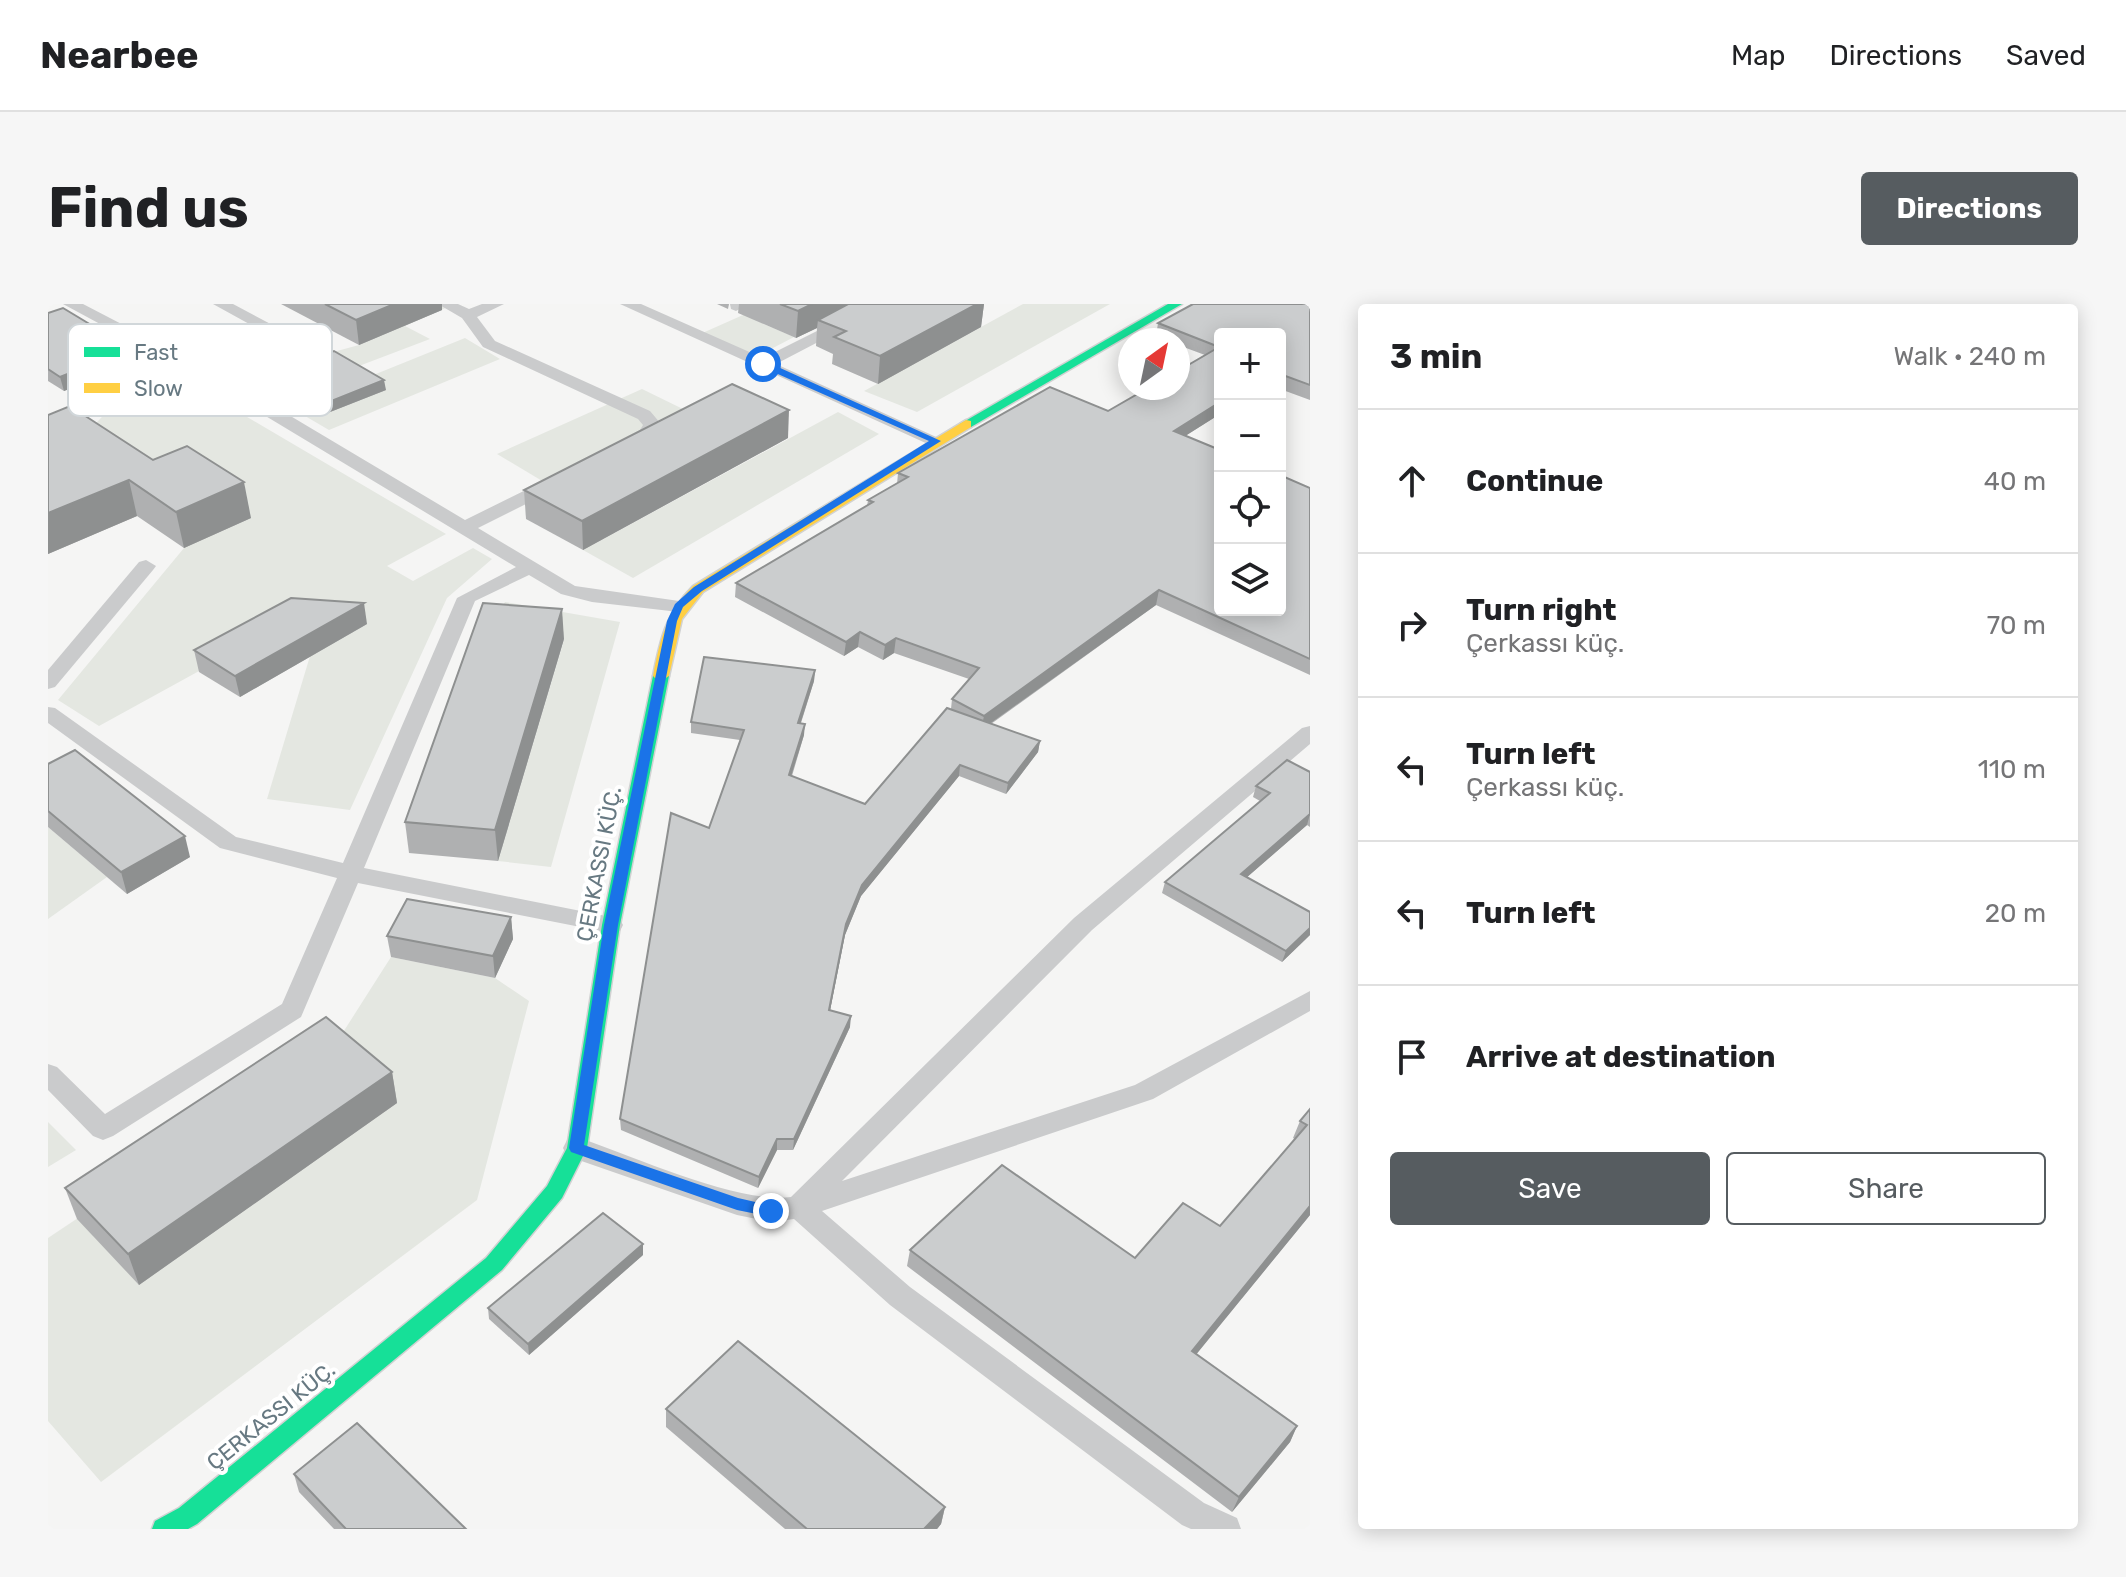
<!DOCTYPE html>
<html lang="en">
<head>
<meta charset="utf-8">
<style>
	:root { --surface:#fff; --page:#f6f6f6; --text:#202124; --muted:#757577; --line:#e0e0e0; --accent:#565c60 }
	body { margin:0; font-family:Rubik,sans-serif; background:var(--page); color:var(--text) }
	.controls { position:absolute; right:24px; top:24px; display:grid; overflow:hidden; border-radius:8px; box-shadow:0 4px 20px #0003 }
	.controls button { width:72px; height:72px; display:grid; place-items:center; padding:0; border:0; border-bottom:2px solid var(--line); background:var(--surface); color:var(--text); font:40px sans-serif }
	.compass { position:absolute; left:1070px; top:24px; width:72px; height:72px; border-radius:50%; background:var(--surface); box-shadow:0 4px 20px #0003; rotate:33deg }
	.stop { position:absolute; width:24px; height:24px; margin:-18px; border:6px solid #1a73e8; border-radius:50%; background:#fff }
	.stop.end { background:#1a73e8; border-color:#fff; box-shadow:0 2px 8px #0008 }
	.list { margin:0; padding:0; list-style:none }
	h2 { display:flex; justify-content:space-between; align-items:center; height:104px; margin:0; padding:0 32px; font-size:34px }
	h2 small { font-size:26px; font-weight:400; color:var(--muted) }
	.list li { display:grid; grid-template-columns:52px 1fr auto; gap:24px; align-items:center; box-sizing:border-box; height:144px; padding:0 32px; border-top:2px solid var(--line) }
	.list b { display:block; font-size:30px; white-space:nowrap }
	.list p { margin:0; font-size:26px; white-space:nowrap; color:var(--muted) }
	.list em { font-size:26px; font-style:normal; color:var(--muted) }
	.actions { display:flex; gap:16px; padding:24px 32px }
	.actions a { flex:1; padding:18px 0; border:2px solid var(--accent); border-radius:8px; text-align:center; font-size:28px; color:var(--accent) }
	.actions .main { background:var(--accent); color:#fff }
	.icon { flex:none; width:44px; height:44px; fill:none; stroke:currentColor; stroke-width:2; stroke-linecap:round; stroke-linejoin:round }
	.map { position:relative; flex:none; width:1262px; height:1225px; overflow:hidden; border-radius:8px }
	header { display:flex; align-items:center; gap:48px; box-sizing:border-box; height:112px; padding:0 40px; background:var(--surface); border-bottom:2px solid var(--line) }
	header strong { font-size:38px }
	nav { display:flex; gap:44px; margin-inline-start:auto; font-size:28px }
	.intro { display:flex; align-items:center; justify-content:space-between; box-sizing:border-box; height:192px; padding:0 48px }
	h1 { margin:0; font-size:56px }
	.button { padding:20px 36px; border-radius:8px; background:var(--accent); color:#fff; font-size:28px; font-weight:700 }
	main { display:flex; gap:48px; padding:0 48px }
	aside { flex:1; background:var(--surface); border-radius:8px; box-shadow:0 4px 20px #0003 }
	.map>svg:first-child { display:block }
	.green { fill:#e4e7e1 }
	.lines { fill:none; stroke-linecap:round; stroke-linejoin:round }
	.fast-casing { stroke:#d1d2d2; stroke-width:3 }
	.slow-casing { stroke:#d1d2d2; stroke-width:3 }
	.lane { fill:#cacbcc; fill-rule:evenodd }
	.fast { fill:#16e098; fill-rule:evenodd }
	.slow { fill:#ffcf43; fill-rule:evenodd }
	.wall { fill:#afb0b1 }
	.shaded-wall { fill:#8e9090 }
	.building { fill:#cbcdce; stroke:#8e9090; stroke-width:2 }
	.route { fill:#1a73e8 }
	.labels { text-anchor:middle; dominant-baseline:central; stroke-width:8; stroke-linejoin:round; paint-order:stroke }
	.street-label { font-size:22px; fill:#677982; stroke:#fff }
	.key { fill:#fff; stroke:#d1d7da; stroke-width:2 }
	.key-label { font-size:22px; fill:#677982 }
</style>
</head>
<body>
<header>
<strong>Nearbee</strong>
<nav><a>Map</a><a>Directions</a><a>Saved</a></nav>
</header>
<div class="intro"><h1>Find us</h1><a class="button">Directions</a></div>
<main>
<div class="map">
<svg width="1262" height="1225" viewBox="0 0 1262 1225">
	<rect width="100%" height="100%" fill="#f5f5f4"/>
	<g class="green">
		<polygon points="398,0 402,2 357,22 382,35 282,73 256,56 311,41"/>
		<polygon points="975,0 1062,0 869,108 816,87"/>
		<polygon points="713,3 709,17 746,33 704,55 650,31"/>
		<polygon points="417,34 452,55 281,126 240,102 277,86 302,100 337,86 318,74"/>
		<polygon points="116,64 398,230 339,262 365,277 425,244 444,255 399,294 302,506 219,495 262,352 271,301 51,422 10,396 136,244 31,137 93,72"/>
		<polygon points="594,85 637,106 521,193 449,150"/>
		<polygon points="790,108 831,130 585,274 535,246"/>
		<polygon points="457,298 572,318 503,563 450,557 516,336 438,329"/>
		<polygon points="0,523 59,573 0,615"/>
		<polygon points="343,653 447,674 481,697 429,896 53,1178 0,1117 0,934 285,744"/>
		<polygon points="0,818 28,846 0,863"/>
	</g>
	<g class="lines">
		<g class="fast-casing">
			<g id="fast">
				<polygon points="1120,0 1134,0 923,123 912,120"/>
				<polygon points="613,367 621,372 572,621 539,844 514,894 454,966 149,1220 140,1225 104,1225 107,1217 131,1204 438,954 499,882 519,844 554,621 605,372"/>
			</g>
		</g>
		<g class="slow-casing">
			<path id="slow" d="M918 116 923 117V123L655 288 634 315 621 372 613 377 608 375 605 372C612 336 618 309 645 282Z"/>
		</g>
		<g class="lane">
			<polygon points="15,0 35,0 185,78 252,48 165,0 185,0 268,44 268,49 260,58 197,85 417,216 498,176 510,176 513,180 510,184 430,224 527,282 638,298 641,302 638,306 631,308 544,298 513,290 481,271 427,297 316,564 563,613 572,615 575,621 572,627 563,629 310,579 253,713 65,832 55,836 45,832 0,786 0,760 9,763 57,810 234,700 289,574 172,544 0,419 0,403 7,404 188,533 295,559 409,294 468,263 178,88"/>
			<path d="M390 0H410L421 5 434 0H456L429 13 447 37 602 107 613 120C605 136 592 149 573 146L570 142C578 132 589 133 595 121L590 115 435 43 414 14Z"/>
			<polygon points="572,0 593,0 715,54 823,0 843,0 728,60 897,137 888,142 882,141"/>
			<polygon points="682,0 701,0 688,7 683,5"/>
			<polygon points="98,256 108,262 105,266 7,383 0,385 0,366 91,258"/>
			<path d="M1262 422V440L1044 626 794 877 1087 781 1262 687V707L1105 795 774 907 862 983 1156 1199 1189 1214 1193 1225H1143L1134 1221 842 1001 746 915 723 918 689 911 519 852 515 844 519 836 529 833C585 852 689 900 743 893L1026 614 1254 424Z"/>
		</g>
		<use href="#fast" class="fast"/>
		<use href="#slow" class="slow"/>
	</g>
	<g class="wall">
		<polygon points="233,0 394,0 394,6 311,41"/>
		<polygon points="669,0 681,0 680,5"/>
		<polygon points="691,0 936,0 933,23 830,80 784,60 785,50 768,42 769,24 748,34 690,9"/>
		<polygon points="1262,0 1262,96 1232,85 1232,30 1172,30 1172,110 1137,132 1262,184 1262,371 1108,301 943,420 992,437 990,448 958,490 911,472 813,592 797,631 782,706 802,723 745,846 729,846 710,884 573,826 572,815 661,524 692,436 643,429 643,418 767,366 766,377 753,419 756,431 744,472 817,500 903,405 904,395 921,375 846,349 835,356 810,343 796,352 687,293 688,279 819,202 820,196 849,180 850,169 1060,107 1157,51 1130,41 1130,36 1117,36 1108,32 1110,19"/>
		<polygon points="0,9 87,59 16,87 0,77"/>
		<polygon points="227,68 338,86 277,110 229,78"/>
		<polygon points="0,111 105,156 203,214 136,244 89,212 0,250"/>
		<polygon points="740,134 535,246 478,215 476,186"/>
		<polygon points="319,320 192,393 151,368 146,346"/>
		<polygon points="516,335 450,557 361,549 357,518"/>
		<polygon points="0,460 142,553 79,590 0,523"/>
		<polygon points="1262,468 1262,523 1259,521 1199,573 1262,608 1262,631 1234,658 1114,589 1117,578 1212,497 1205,493 1208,482"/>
		<polygon points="463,613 465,635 447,674 343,653 339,632"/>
		<polygon points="344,768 349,799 91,981 29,915 17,884"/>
		<polygon points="1262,805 1262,911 1148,1050 1249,1122 1242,1138 1184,1208 859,962 862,946 1087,954 1172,922 1247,835 1245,834 1252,817"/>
		<polygon points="595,951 481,1051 441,1015 440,1004"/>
		<polygon points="618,1105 897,1203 893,1220 889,1225 737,1225 618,1123"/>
		<polygon points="246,1170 418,1225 286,1225 251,1188"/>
	</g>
	<g class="shaded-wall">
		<polygon points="346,0 394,0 394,6 311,41 308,16"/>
		<polygon points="764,0 816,0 770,16 769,24 748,34 750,7"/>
		<polygon points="929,0 936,0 933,23 830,80 832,52"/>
		<polygon points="83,45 87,59 16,87 12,73"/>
		<polygon points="336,76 338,86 277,110 276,100"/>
		<polygon points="1172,98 1172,110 1123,141 1126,127"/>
		<polygon points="741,106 740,134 535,246 534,217"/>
		<polygon points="81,176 89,212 0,250 0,209"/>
		<polygon points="196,178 203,214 136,244 128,208"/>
		<polygon points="1111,286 1108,301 933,426 936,412"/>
		<polygon points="316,299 319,320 192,393 187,372"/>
		<polygon points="514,305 516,335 450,557 447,526"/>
		<polygon points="812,328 810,343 796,352 798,338"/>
		<polygon points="848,334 846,349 835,356 837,341"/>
		<polygon points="767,366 766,377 749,430 750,419"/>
		<polygon points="757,420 756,431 740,482 741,471"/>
		<polygon points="992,437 990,448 958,490 960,479"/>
		<polygon points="912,461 911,472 813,592 797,631 780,717 781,706 798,620 814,581"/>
		<polygon points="1262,510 1259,521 1190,581 1193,570"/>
		<polygon points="137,532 142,553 79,590 73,568"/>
		<polygon points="463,613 465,635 447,674 445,652"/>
		<polygon points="1262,624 1262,631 1234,658 1238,647"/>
		<polygon points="803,712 802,723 745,846 746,835"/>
		<polygon points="344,768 349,799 91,981 80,950"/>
		<polygon points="729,835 729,846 710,884 711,873"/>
		<polygon points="1262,902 1262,911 1138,1063 1144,1047"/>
		<polygon points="595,940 595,951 481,1051 480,1040"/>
		<polygon points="1249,1122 1242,1138 1184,1208 1191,1193"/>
		<polygon points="897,1203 893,1220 889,1225 876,1225"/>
	</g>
	<g class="building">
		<polygon points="277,0 346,0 308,16"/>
		<polygon points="732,0 764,0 750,7"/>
		<polygon points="800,0 929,0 832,52 786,33 798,27 770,16"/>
		<polygon points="1145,0 1262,0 1262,81 1232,70 1232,30 1172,30 1172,98 1126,127 1172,146 1172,306 1232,306 1232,171 1262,184 1262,355 1111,286 936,412 904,395 931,364 848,334 837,341 812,328 798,338 688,279 825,198 820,196 860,173 850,169 1002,83 1060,107 1100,84 1130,84 1130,67 1171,43 1110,19"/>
		<polygon points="15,4 83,45 12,73 0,65 0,9"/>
		<polygon points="286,47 336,76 276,100 227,68"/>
		<polygon points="684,80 741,106 534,217 476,186"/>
		<polygon points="22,102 105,156 139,142 196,178 128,208 81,176 0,209 0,111"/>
		<polygon points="243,294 316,299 187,372 146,346"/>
		<polygon points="435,299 514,305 447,526 357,518"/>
		<polygon points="656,353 767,366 750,419 757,420 741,471 817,500 899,404 992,437 960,479 912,461 814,581 798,620 781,706 803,712 746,835 729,835 711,873 572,815 623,509 661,524 696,426 643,418"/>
		<polygon points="27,446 137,532 73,568 0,507 0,460"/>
		<polygon points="1239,456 1262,468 1262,510 1193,570 1262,608 1262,624 1238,647 1117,578 1222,489 1208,482"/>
		<polygon points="359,595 463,613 445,652 339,632"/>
		<polygon points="278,713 344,768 80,950 17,884"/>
		<polygon points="1262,805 1262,902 1144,1047 1249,1122 1191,1193 862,946 954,861 1087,954 1135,899 1172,922 1259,821 1252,817"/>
		<polygon points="555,909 595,940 480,1040 440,1004"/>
		<polygon points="690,1037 897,1203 876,1225 759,1225 618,1105"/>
		<polygon points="309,1119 418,1225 298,1225 246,1170"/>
	</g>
	<polygon class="route" points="712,58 719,58 893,137 654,287 635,303 629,317 570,621 536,841 690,894 729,903 731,907 723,913 689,906 523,848 521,844 556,621 619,317 627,300 646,283 881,137 712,62"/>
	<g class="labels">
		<g class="street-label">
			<text transform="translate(551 560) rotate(-79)">ÇERKASSI KÜÇ.</text>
			<text transform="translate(223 1112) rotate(-39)">ÇERKASSI KÜÇ.</text>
		</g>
	</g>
	<rect x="20" y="20" width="264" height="92" rx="12" class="key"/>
	<rect x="36" y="43" width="36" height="10" fill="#16e098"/>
	<rect x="36" y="79" width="36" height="10" fill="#ffcf43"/>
	<g class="key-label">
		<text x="86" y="56">Fast</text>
		<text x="86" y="92">Slow</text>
	</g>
</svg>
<div class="controls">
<button>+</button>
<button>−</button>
<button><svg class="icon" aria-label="locate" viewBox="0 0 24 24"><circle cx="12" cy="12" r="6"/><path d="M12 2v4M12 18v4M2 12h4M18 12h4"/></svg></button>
<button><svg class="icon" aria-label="layers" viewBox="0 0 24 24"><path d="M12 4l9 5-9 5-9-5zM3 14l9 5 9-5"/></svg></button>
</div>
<svg class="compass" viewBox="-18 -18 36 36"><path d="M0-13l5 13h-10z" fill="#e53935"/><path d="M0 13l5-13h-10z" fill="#757577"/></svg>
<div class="stop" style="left:715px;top:60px"></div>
<div class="stop end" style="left:723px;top:907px"></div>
</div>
<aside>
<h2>3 min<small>Walk · 240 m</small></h2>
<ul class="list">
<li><svg class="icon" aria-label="ahead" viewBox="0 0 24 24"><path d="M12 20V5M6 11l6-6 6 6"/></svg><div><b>Continue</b></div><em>40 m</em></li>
<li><svg class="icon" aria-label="right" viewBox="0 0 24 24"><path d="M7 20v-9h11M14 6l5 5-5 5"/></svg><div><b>Turn right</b><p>Çerkassı küç.</p></div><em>70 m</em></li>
<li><svg class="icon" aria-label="left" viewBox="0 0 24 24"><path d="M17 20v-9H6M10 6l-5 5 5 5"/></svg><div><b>Turn left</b><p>Çerkassı küç.</p></div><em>110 m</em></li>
<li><svg class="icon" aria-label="left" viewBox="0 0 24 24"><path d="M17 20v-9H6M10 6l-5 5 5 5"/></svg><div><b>Turn left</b></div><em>20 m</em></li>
<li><svg class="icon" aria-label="arrive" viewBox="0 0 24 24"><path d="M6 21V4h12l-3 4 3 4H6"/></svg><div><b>Arrive at destination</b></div></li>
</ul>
<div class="actions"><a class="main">Save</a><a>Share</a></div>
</aside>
</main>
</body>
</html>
